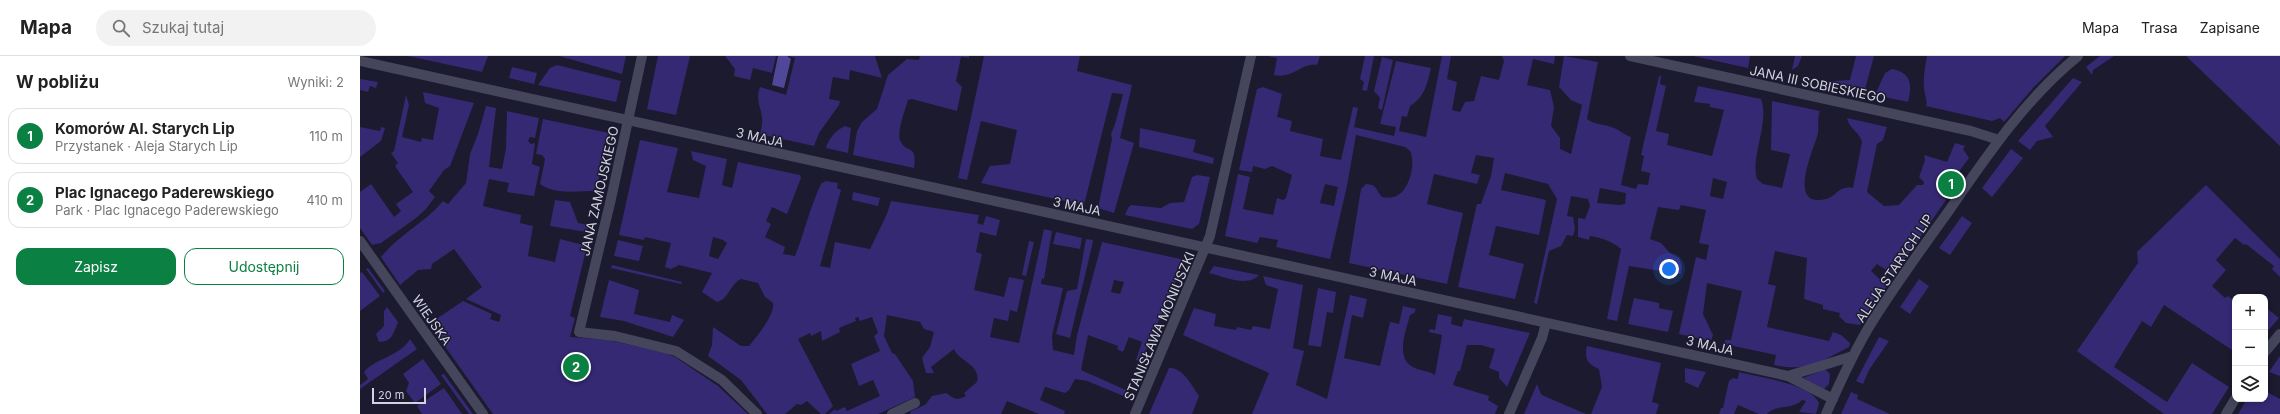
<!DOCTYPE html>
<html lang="pl">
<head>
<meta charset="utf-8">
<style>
	:root { --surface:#fff; --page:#f2f2f2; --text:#222; --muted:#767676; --line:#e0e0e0; --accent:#0b8043 }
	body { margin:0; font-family:Inter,sans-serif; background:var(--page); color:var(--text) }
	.controls { position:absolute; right:12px; bottom:12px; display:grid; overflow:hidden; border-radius:8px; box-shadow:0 2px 6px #0003 }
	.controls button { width:36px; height:36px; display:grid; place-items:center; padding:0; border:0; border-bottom:1px solid var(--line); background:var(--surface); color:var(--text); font:20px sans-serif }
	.scale { position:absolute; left:12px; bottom:10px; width:54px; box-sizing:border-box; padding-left:4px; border:2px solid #d2d3e1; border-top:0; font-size:11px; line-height:14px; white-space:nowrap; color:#d2d3e1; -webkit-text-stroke:3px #1b1a2e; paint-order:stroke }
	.you { position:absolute; left:1309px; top:213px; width:14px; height:14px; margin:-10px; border:3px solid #fff; border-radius:50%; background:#1a73e8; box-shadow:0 0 0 6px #1a73e833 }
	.badge { display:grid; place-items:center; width:26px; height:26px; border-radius:50%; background:var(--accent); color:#fff; font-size:13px; font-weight:700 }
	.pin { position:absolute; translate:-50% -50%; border:2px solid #fff; box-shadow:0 1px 4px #0006 }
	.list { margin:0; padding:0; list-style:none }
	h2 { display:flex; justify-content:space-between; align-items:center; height:52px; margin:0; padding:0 16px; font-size:17px }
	h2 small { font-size:13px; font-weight:400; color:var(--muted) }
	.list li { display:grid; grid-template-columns:26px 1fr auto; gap:12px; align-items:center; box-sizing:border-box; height:56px; margin:0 8px 8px; padding:0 8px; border:1px solid var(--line); border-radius:12px }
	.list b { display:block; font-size:15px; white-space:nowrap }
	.list p { margin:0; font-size:13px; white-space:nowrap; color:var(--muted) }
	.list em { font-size:13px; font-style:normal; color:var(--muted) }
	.actions { display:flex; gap:8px; padding:12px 16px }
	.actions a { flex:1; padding:9px 0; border:1px solid var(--accent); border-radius:12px; text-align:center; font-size:14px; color:var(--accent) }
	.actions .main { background:var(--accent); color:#fff }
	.icon { flex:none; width:22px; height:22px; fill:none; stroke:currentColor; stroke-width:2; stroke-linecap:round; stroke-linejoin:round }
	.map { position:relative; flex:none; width:1920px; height:358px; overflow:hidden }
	header { display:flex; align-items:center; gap:24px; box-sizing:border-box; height:56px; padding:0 20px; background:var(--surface); border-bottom:1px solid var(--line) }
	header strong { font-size:19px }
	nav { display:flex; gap:22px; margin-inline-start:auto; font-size:14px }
	.search { width:280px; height:36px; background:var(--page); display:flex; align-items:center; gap:10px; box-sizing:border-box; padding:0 14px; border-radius:22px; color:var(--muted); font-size:15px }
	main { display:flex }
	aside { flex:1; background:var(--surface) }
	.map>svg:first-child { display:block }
	.green { fill:#352973; fill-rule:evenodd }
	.water { fill:#514798 }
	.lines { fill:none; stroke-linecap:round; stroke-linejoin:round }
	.minor { stroke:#45455c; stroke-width:10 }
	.labels { text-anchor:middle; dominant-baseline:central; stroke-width:3; stroke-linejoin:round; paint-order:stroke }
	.street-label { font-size:13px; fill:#d2d3e1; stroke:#1b1a2e }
</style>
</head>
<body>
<header>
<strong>Mapa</strong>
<div class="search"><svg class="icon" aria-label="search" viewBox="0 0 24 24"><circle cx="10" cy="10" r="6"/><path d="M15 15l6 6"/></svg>Szukaj tutaj</div>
<nav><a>Mapa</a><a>Trasa</a><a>Zapisane</a></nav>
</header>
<main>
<aside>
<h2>W pobliżu<small>Wyniki: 2</small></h2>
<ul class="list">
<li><span class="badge">1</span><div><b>Komorów Al. Starych Lip</b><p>Przystanek · Aleja Starych Lip</p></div><em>110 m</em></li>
<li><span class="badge">2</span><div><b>Plac Ignacego Paderewskiego</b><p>Park · Plac Ignacego Paderewskiego</p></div><em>410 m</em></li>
</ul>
<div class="actions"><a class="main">Zapisz</a><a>Udostępnij</a></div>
</aside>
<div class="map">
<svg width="1920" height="358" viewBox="0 0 1920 358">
	<rect width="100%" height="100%" fill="#1b1a2e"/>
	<g class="green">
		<polygon points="48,0 128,0 122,16"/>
		<polygon points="199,0 266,0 262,18"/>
		<polygon points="298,0 330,0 316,59 287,53"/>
		<polygon points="365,0 416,0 412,17 393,12 390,24 374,20 375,13"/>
		<path d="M428 0H515L522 22 490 14 489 24 473 21 469 43 480 45 479 49 459 77 454 90 400 78C401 73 403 67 402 62 401 50 395 45 400 31L426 39 435 2Z"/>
		<path d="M560 0H609V2L601 1 596 25 602 31 597 55 552 43 548 44C545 55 537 74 540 84 546 99 558 87 554 112L493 99 497 75 502 66 517 53 528 19 547 3 559 4Z"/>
		<polygon points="624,0 720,0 717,15 772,29 760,82 774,87 754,157 738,152 752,83 751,78 755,68 763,38 752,37 724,149 621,127 630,110 650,108 657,74 621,65 607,124 598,122"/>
		<path d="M908 0H960L957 9C939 7 935 23 914 19L917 2Z"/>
		<polygon points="1005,0 1014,0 1007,35 1002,34 1004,26 1000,23"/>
		<path d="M1082 0H1091L1087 23 1097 26 1092 54 1100 56 1105 46 1114 45 1121 20 1139 24 1144 5 1142 0H1195L1194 8 1173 3 1167 29 1190 34 1194 51 1191 70 1200 82V93L1211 98 1222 49 1211 44 1199 31 1204 0 1238 6 1227 63C1235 69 1245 68 1254 72 1260 74 1264 79 1271 81L1261 129 1276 133 1278 128 1288 129 1290 117 1281 115 1284 100 1281 99 1299 20H1301L1300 28 1306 30 1296 75 1309 78 1307 89 1352 100 1364 54 1350 51V48L1334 46 1338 30 1401 43C1410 67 1390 100 1397 123L1403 128 1422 132 1430 98 1411 94 1412 45 1460 55C1457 62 1459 69 1458 77 1455 91 1425 153 1466 143 1478 140 1477 129 1493 132L1502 86C1499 75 1489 73 1487 62L1527 71 1523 84 1517 88 1507 136 1524 150 1539 149 1557 129H1563L1564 126 1559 121 1565 104 1564 99 1587 106 1595 87 1605 90 1603 93 1609 102 1581 140 1586 144 1535 217 1532 218 1517 208 1511 215 1527 230 1500 269 1486 267 1479 260 1480 257 1463 253V249L1444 243 1447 202 1415 195 1408 228 1416 230 1407 271 1469 285 1473 276 1481 279 1490 287 1489 291C1460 306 1447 316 1414 309L1416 299 1364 288 1365 284H1371L1382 235 1347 227 1343 258 1353 279 1351 285 1319 278 1336 201 1346 204 1349 189 1339 187 1346 154 1321 149 1319 154 1298 151 1290 183 1301 187 1310 197 1319 202 1322 210 1321 218 1269 210 1257 265 1247 263 1261 193C1252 185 1242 182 1230 180L1229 184 1218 181V162L1225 163 1230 150 1228 143 1211 140 1207 160 1213 161 1215 173 1213 180 1207 179 1201 190 1189 195 1177 248 1174 247 1197 143 1188 128 1145 117 1141 134 1186 144 1179 179 1136 170 1129 199 1164 208 1155 243 1098 231 1117 148H1121L1131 120 1134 102 1116 99 1111 117 1120 119 1117 128 1074 118 1067 148 1103 157 1087 228 989 207 1001 133 1006 128C1018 129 1015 133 1022 141 1028 142 1034 142 1038 139 1050 132 1056 106 1050 95L1045 91 996 79 987 130 970 203 916 191 918 184 900 181 897 187 865 180 878 118 890 121 883 153 913 159 917 142 923 144 926 142 932 119 912 110 905 113 893 110 892 116 879 114 897 33 903 31 922 38 917 61 932 65 930 75 963 83 960 100 981 104 993 51 998 52 994 71 1034 80 1036 71 1020 68 1036 5 1071 12C1067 28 1065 41 1050 50L1047 61 1042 60 1039 75 1066 81ZM1353 122 1367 126 1363 143 1350 140ZM965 128 978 131 974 150 960 147ZM1240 132 1266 137 1265 148 1259 149 1237 147Z"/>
		<polygon points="1333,0 1390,0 1388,12"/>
		<polygon points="1435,0 1442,0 1438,10 1432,14"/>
		<polygon points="1496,0 1514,0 1504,37 1468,29 1473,25 1490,24"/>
		<path d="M1567 0H1705L1673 32 1644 66 1640 62 1632 65 1566 50C1568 43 1564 39 1564 32 1563 21 1565 11 1567 0Z"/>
		<polygon points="1740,0 1754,0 1733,14 1732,19 1726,11"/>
		<polygon points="1826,0 1920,0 1920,90"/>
		<polygon points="1022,1 1033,4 1022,54 1018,52 1020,42 1014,35"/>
		<polygon points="197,9 261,25 256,46 178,29 190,12"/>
		<polygon points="152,11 177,17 174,28 149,22"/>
		<path d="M1532 13C1552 17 1552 29 1548 46L1515 39 1525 17Z"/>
		<polygon points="1713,22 1722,26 1685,70 1693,81 1677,85 1670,94 1658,85"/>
		<polygon points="0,23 18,26 16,32 10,30 8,36 0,34"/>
		<polygon points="63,36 114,47 90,110 84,114 69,135 75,141 66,153 56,162 21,187 12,189 0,172 0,136 11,128 34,161 41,155 36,148 53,136 35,110 38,107 31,97 34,95 46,39 49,49 42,81 61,86 62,82 73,84 79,52 65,47"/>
		<path d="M126 50 136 52 129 111 142 113 146 92 147 55 179 62 175 82 170 81 168 85 171 88 175 87 172 108 180 111 174 140 147 136 149 127 129 123 123 150 161 159 160 167 173 170 168 200 195 206 200 183 227 190 210 260 215 262 210 281 249 284 305 297 315 301 358 330 388 358H133L69 268 103 245 132 258 130 263 139 266 141 259 106 243 122 231 94 193 72 208 71 213 58 214 40 229 21 201C38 179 65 167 83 145L88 148 106 127 110 98 118 78Z"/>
		<path d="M183 63 249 77 236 135C219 135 195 139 180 128L185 103 182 99 176 98Z"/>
		<path d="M485 70 491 72 488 97 466 92C468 83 476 74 485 70Z"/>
		<polygon points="0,71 20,75 21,71 25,72 21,85 0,101"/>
		<polygon points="780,72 836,84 833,96 854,102 853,108 779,91"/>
		<path d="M280 84 318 92 307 136 339 142 346 110 333 104 331 95 367 103 362 129 372 132 378 106 440 119 441 122 427 158 412 151 406 165 411 168 405 181 425 191 423 198 435 200C445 175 450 150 462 126L464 127 465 125 478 127 477 132 481 134 460 210 470 212 475 186 510 193 527 158 531 145 619 159 617 167 623 169 626 160 640 164 636 180 620 176 616 196 622 198 614 234 644 241 649 221 664 224 657 256 650 254 648 265 634 262 630 281 659 287 684 173 692 175 684 223 682 222 681 228 703 232 692 280 693 294 714 299 717 279 742 186 825 204 781 306 776 304 782 286 769 281 763 296 757 293 758 290 728 279 721 314 768 335 766 341 727 325 715 323 709 334 705 337 685 331 680 344 705 355 704 358H679L647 345 641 358H550L551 355 565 349 572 340 586 337C595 343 596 345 606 340L604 337 617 326C621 308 599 306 594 293L571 311 574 317H566L562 302 570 291 574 276 564 273 560 266 527 259 524 280 532 297 535 298 553 325 555 341 518 358H469L475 353 476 355 485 351 487 355 520 340 513 324 499 330 491 308 520 295 514 280 518 277 512 261 500 265 498 261 495 262 496 265 479 272 480 276 462 285 461 275 451 280 450 277 438 283 473 350 465 358H461L447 345 441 349 437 348 425 358H407L381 324 348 300 352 289 353 271 381 290H389C397 280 415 259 413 247L405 241 398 227 381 223C371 227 368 244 357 246L342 236 352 217 319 209 311 213 305 211 311 187 285 181 284 184 259 179ZM353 181 363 184 367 187 358 203 349 200ZM754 224 764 226 760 238 751 236Z"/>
		<polygon points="1651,93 1663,102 1632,141 1622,132"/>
		<polygon points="837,119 850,121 839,168 832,173 765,159 768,152 771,149 801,152 810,147 824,146 832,121"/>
		<polygon points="1846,129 1920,203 1920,221 1912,213 1914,210 1886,188 1884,189 1875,182 1856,204 1866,214 1852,230 1865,242 1868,240 1875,246 1875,296 1804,249 1791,271 1782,265 1754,311 1807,346 1832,307 1869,331 1852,358 1804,358 1717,295 1778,207 1777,196"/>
		<polygon points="493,136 520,142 518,150 492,144"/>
		<polygon points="195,144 210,146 218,167 229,169 226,176 190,170"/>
		<polygon points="1602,160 1612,167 1590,199 1579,192"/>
		<polygon points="696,176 722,182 720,193 693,188"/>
		<polygon points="726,183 733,184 732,190 710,282 696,278 707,235 717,233"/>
		<polygon points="258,184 283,190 279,205 254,200"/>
		<polygon points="669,185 674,186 666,220 662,219"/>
		<polygon points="252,209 322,226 321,228 251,212"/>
		<path d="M854 210 899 219C888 232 862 220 849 217Z"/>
		<polygon points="8,212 25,235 23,237 6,213"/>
		<polygon points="2,216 20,240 0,255 0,217"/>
		<path d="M903 220 943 229 933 292 944 295 936 329 967 343 990 239 1007 243 1003 262 992 259 984 302 1020 310 1030 266 1039 268 1043 250 1056 253 1054 257 1050 259C1046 275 1034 304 1055 312 1061 315 1070 315 1075 319L1082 279 1069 276 1070 273 1075 274 1078 258 1092 261 1091 268 1102 271 1104 263 1170 277 1147 331 1139 322V316L1129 312 1135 293 1121 289H1107L1100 315H1098L1093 329 1129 340 1128 344 1138 350 1135 358H892L909 317 823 279 834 252 856 258 854 270 876 274 877 271 891 274 893 270 910 273 918 233 906 229Z"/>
		<polygon points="1559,223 1569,230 1550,258 1540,251"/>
		<polygon points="249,224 279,234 274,258 310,266 312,259 324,264 313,281 264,265 240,261"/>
		<polygon points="958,232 976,236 973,257 967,256 961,291 948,289"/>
		<polygon points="1274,242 1299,247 1299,252 1313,255 1308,276 1268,268"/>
		<path d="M27 251 38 266C34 275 33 286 19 286L16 278 24 270V255Z"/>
		<polygon points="1905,251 1919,262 1905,278"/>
		<polygon points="1519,281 1529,285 1509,314 1503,328 1496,325"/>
		<path d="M50 283 57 293 0 333V329L8 323 4 316C17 301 39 301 50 283Z"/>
		<path d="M1227 290 1301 307 1292 346 1299 348 1296 358H1231L1242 331 1239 313C1227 308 1224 302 1227 290Z"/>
		<polygon points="1920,300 1920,320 1909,316"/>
		<polygon points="63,303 81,328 55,347 46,335 49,327 43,318"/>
		<path d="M809 312C823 311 832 330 839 340L832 358H789Z"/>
		<polygon points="1325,312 1346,316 1338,332 1325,326"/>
		<polygon points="1465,313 1470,318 1469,328 1464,333 1443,322"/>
		<path d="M1379 316C1398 321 1451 328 1459 347L1456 358 1439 356 1446 345 1442 344C1433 354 1415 348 1407 358H1399L1378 349 1374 358H1359L1361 352H1363L1369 325 1373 322 1378 323Z"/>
		<polygon points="84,318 113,358 109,358 81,319"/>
		<polygon points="1177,328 1181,338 1184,340 1226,358 1164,358"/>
		<polygon points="84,332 102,358 62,358 57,350"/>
		<polygon points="1905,335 1920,343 1920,358 1878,358 1887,343 1905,343"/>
		<polygon points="1491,336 1498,339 1497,343 1530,358 1481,358"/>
	</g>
	<polygon class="water" points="418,0 427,0 431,3 424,32 412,29"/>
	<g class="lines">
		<g class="minor">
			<polyline points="282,0 251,143 219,276 255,280 316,295 362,324 397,358"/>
			<polyline points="1270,0 1611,75 1639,84"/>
			<polyline points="0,5 1428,320 1473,343"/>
			<polyline points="0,185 123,358"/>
			<polyline points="1905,296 1920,278"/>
			<polyline points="1428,320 1493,300"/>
			<polyline points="532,358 555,347"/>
			<polyline points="775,358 850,180 891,0"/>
			<polyline points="1149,358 1182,282 1186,267"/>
			<path d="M1466 358C1480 326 1494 295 1512 266 1536 228 1562 192 1588 156 1626 101 1665 43 1718 0"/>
			<polyline points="1866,358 1875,343"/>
		</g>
	</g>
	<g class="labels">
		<g class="street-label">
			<text transform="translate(1458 28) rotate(12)">JANA III SOBIESKIEGO</text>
			<text transform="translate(400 81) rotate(13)">3 MAJA</text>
			<text transform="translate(239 135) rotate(-77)">JANA ZAMOJSKIEGO</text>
			<text transform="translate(717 150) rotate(12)">3 MAJA</text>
			<text transform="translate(1534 212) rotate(-56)">ALEJA STARYCH LIP</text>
			<text transform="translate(1033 220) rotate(12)">3 MAJA</text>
			<text transform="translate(72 264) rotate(55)">WIEJSKA</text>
			<text transform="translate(799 270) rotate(-67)">STANISŁAWA MONIUSZKI</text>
			<text transform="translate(1350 289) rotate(13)">3 MAJA</text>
		</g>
	</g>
</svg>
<div class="controls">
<button>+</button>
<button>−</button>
<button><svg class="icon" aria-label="layers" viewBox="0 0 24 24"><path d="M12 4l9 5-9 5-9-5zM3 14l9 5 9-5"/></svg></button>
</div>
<div class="scale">20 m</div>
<div class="you"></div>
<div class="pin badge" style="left:1591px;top:128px">1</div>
<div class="pin badge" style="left:216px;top:311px">2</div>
</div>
</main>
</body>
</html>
